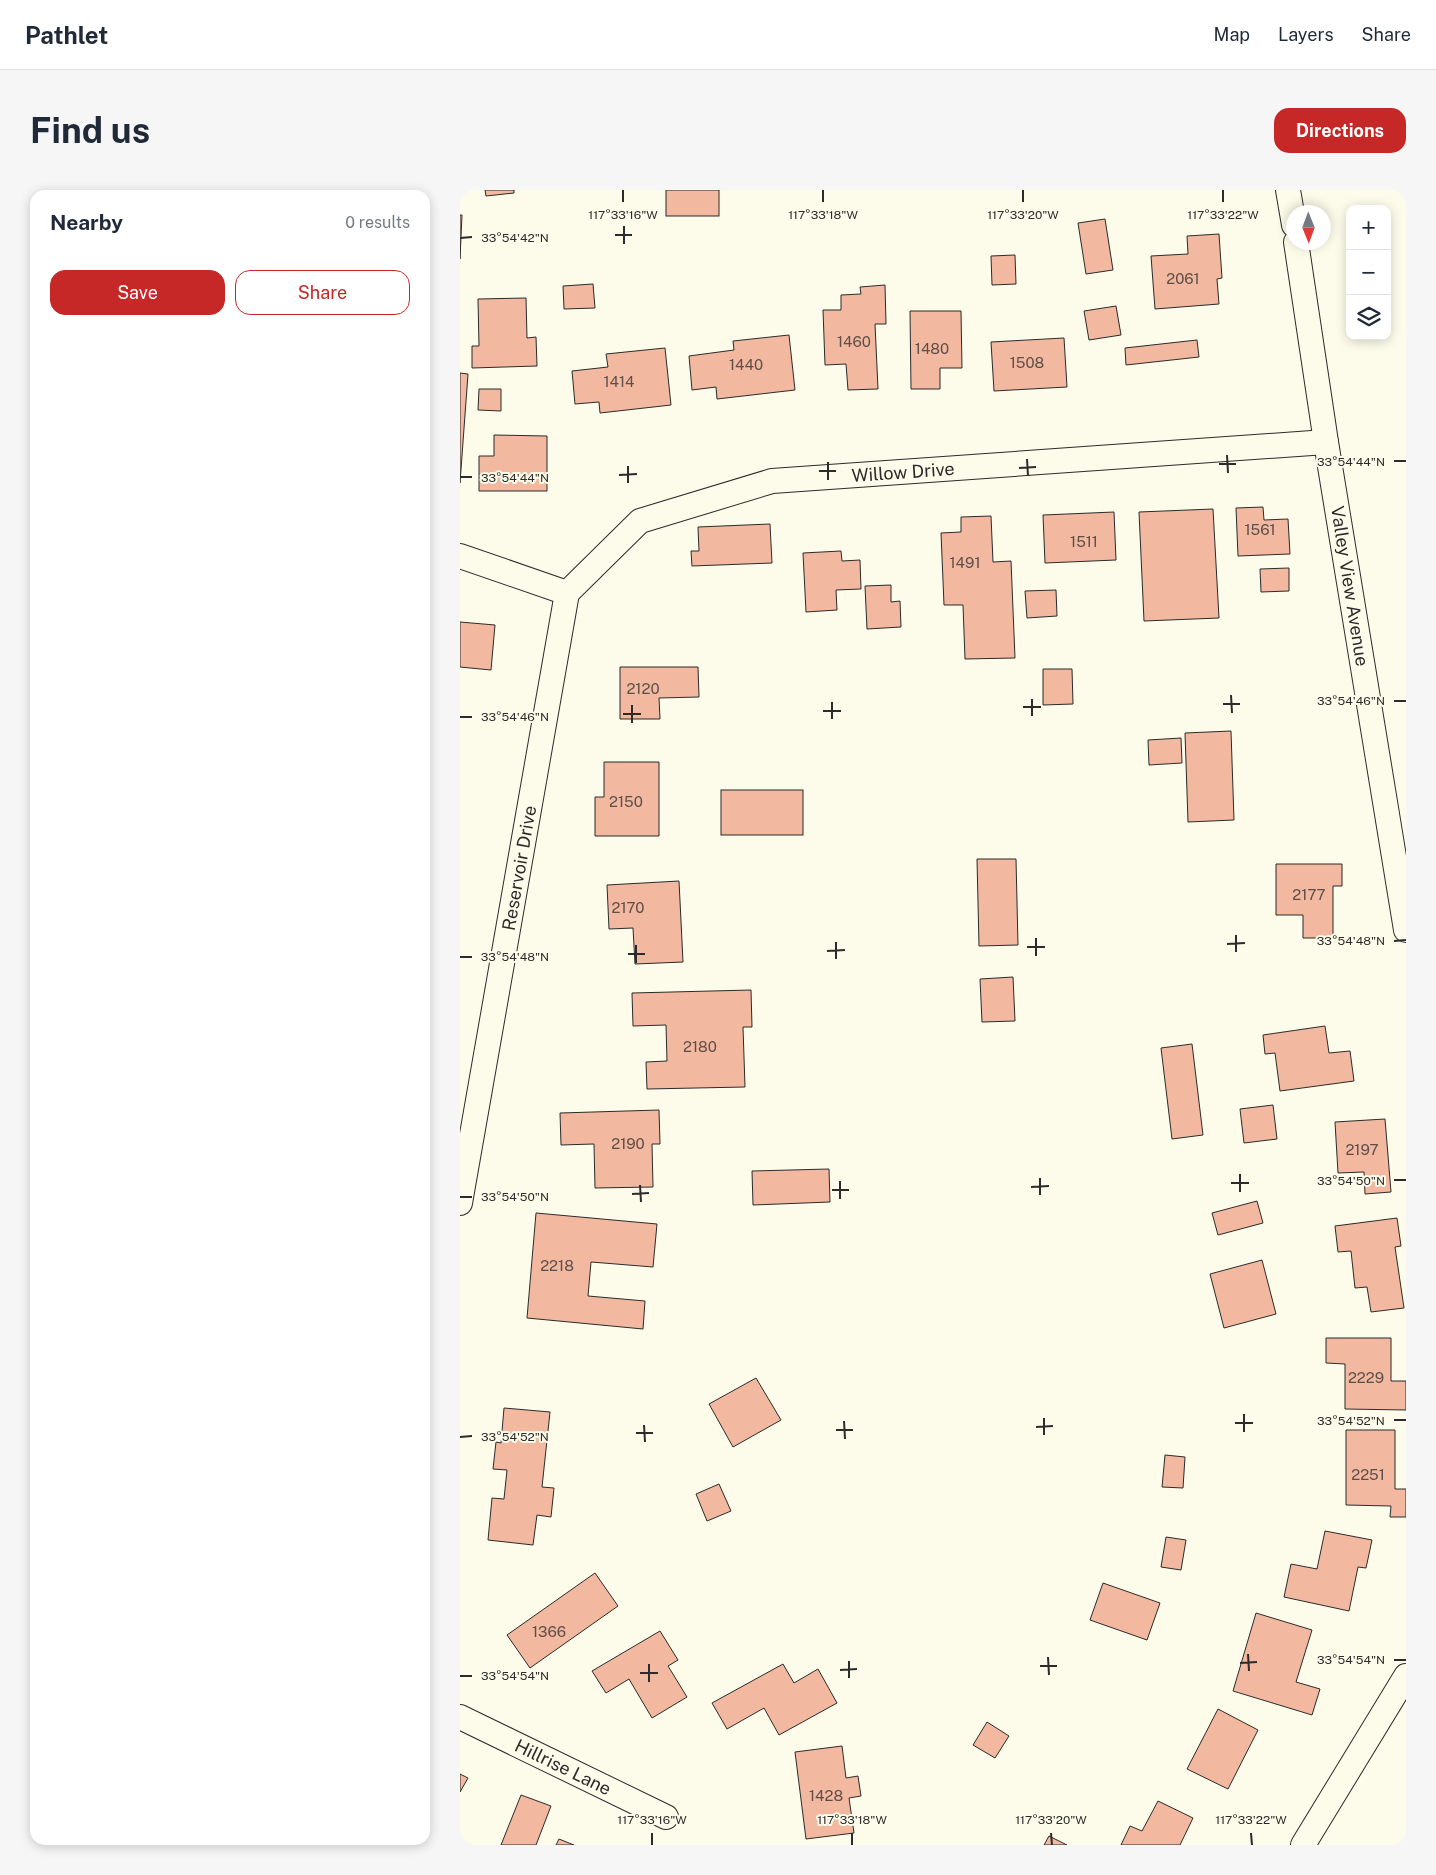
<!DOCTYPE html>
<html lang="en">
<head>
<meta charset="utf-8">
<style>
	:root { --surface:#fff; --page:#f6f6f7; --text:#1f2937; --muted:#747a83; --line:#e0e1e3; --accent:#c62828 }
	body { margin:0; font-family:"Public Sans",sans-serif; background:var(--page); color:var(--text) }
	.controls { position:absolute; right:15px; top:15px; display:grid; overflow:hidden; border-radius:10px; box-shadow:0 2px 12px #0003 }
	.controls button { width:45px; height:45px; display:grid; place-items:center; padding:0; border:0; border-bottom:1px solid var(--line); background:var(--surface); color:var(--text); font:25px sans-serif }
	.compass { position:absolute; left:826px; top:15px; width:45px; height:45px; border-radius:50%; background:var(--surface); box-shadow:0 2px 12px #0003; rotate:179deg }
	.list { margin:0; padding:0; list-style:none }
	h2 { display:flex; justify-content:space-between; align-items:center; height:65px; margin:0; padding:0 20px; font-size:21px }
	h2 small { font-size:16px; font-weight:400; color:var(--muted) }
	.actions { display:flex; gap:10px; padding:15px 20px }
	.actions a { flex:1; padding:11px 0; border:1px solid var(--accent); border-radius:15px; text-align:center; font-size:18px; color:var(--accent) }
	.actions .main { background:var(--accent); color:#fff }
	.icon { flex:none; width:28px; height:28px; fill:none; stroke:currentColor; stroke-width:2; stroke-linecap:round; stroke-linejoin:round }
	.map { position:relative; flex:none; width:946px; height:1655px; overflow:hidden; border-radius:15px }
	header { display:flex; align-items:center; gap:30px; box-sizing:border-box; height:70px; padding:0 25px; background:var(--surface); border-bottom:1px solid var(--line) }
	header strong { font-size:24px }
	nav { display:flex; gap:28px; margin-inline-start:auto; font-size:18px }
	.intro { display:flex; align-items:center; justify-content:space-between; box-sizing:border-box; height:120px; padding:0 30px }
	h1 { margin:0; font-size:35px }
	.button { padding:12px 22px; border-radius:15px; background:var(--accent); color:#fff; font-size:18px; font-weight:700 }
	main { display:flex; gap:30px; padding:0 30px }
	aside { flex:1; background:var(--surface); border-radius:15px; box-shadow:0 2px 12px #0003 }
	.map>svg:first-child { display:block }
	.building { fill:#f2b8a0; stroke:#2b2b2b }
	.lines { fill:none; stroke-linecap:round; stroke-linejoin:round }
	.street-casing { stroke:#2b2b2b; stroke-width:26 }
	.street { stroke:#fdfbea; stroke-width:24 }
	.ticks { fill:none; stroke:#2b2b2b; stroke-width:2 }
	.labels { text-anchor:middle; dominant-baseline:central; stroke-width:4; stroke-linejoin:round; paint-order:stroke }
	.number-label { font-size:15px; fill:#5d4e48 }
	.street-label { font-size:18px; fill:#2b2b2b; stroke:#fdfbea }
	.ticks-label { font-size:12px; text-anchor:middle; fill:#2b2b2b; stroke:#fdfbea; stroke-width:4; stroke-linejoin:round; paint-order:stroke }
</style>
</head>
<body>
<header>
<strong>Pathlet</strong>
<nav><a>Map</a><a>Layers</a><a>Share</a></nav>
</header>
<div class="intro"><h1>Find us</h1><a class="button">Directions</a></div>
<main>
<aside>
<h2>Nearby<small>0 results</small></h2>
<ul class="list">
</ul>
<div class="actions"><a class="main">Save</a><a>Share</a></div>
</aside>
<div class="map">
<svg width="946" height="1655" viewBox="0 0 946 1655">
	<rect width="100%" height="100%" fill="#fdfbea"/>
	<g class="building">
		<polygon points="25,0 54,0 54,3 26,6"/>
		<rect x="206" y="0" width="53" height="26"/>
		<polygon points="0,25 2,25 0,69"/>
		<polygon points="645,29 653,80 626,84 618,33"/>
		<polygon points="759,44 762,88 757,89 759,114 695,119 691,66 728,64 727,46"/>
		<polygon points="555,65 556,94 532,95 531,66"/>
		<polygon points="133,94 135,118 104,119 103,96"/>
		<polygon points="425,95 426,134 415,134 418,199 388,200 386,174 365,175 363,120 381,120 381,105 401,104 400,97"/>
		<polygon points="66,108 67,148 76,147 77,176 12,178 12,156 19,156 18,109"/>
		<polygon points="656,116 661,145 629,150 624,121"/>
		<polygon points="450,121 501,121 502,178 480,178 480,199 451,199"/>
		<polygon points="329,145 335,200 257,209 256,197 232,200 229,166 274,160 273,151"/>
		<polygon points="604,148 607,197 534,201 531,152"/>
		<polygon points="737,150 739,167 666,175 665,158"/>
		<polygon points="205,158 211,215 140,223 139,212 115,214 112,181 148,177 146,164"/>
		<polygon points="0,183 8,184 0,293"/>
		<polygon points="19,199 41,199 41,221 18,220"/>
		<polygon points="34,245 87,246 87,301 19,301 19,266 34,266"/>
		<polygon points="803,317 804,330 828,329 830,364 778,366 776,318"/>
		<polygon points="753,319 759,428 684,431 679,322"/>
		<polygon points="654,322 656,370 585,373 583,325"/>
		<polygon points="531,326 533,372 551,371 555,468 505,469 503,415 484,415 481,343 501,342 501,327"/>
		<polygon points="310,334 312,373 232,376 231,361 239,361 238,337"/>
		<polygon points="381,361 382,371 400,370 401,399 376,400 377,420 346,422 343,363"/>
		<polygon points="829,378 829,401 801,402 800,379"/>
		<polygon points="431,395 431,412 440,411 441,437 407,439 405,396"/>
		<polygon points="596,400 597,426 567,428 565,401"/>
		<polygon points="0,432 35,435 31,480 0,477"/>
		<polygon points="160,477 238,477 239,507 199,508 200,529 160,529"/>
		<polygon points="583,479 612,479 613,514 583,515"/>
		<polygon points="771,541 774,630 728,632 725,543"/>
		<polygon points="721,548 722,573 689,575 688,550"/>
		<polygon points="144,572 199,572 199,646 135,646 135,607 144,607"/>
		<rect x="261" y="600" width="82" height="45"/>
		<polygon points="517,669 556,669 558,755 519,756"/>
		<polygon points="816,674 882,674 882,696 873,696 873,748 843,748 843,725 816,725"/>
		<polygon points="219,691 223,772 175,774 173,738 149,739 147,695"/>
		<polygon points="553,787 555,831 522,832 520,789"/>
		<polygon points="291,800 292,837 283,837 285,897 187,899 186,872 207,871 206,835 173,836 172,803"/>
		<polygon points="865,836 869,863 890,861 894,891 820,901 815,863 805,864 803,845"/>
		<polygon points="732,854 743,945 712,949 701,858"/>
		<polygon points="813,915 817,949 784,953 780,919"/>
		<polygon points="199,920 200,954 192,954 193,997 135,998 134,954 101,955 100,923"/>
		<polygon points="925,929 931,1002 905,1004 904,982 878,983 875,932"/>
		<polygon points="369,979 370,1012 293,1015 292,981"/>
		<polygon points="797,1011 803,1033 758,1045 752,1023"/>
		<polygon points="76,1023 197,1034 193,1077 131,1072 128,1106 185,1111 183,1139 67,1128"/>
		<polygon points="937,1028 941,1056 935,1057 944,1118 911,1122 907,1097 895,1098 891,1061 878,1062 875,1036"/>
		<polygon points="802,1070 816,1124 764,1138 750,1084"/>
		<polygon points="866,1148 931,1148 931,1191 946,1191 946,1220 885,1219 885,1174 866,1173"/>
		<polygon points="296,1188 321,1230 273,1257 249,1214"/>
		<polygon points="44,1218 90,1222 82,1297 94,1298 91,1327 77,1325 73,1355 28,1350 32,1308 44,1309 47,1280 33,1279 36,1252 41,1253"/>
		<polygon points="886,1240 935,1240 935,1299 946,1299 946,1327 930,1327 931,1316 886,1315"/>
		<polygon points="705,1265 725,1267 723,1298 702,1297"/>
		<polygon points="259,1294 271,1321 247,1331 236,1304"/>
		<polygon points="865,1341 912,1350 906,1378 898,1377 889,1421 824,1407 831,1374 857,1379"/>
		<polygon points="706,1347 726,1350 721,1380 701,1377"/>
		<polygon points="135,1383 158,1416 70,1478 47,1445"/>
		<polygon points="643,1393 700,1413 687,1450 630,1430"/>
		<polygon points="796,1423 852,1440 836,1492 860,1499 852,1525 773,1501"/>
		<polygon points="200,1441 218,1470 208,1476 227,1507 192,1528 169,1489 146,1503 132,1481"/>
		<polygon points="323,1474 334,1493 358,1479 377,1513 319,1545 304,1518 267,1539 252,1513"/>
		<polygon points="758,1519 798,1540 768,1599 727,1579"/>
		<polygon points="527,1532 549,1546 535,1568 513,1555"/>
		<polygon points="382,1556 386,1588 398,1586 401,1606 389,1608 394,1643 346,1649 335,1562"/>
		<polygon points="0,1584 8,1588 0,1602"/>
		<polygon points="61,1605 91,1616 76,1655 41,1655"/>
		<polygon points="698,1611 733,1628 720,1655 661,1655 670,1636 682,1641"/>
		<polygon points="589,1646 607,1655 584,1655"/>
		<polygon points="99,1649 114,1655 96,1655"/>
	</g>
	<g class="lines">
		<g class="street-casing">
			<g id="street">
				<polyline points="828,0 834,35"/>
				<polyline points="836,52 866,252 946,740"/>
				<polyline points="0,366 107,403"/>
				<polyline points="107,403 180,331 312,291 866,252"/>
				<polyline points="0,1013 107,403"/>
				<polyline points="0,1527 206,1627"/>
				<polyline points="843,1655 946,1486"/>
			</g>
		</g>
		<use href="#street" class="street"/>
	</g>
	<path class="ticks" d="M163 0V12M363 0V12M563 0V12M763 0V12M164 36V54M155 45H172M0 48 12 47M767 265 768 283M567 269 568 286M934 271H946M368 272V290M759 274H776M168 276V293M559 278 576 277M359 281H376M159 285 177 284M0 287H12M771 505 772 523M572 509V526M934 511H946M372 512V529M763 514H780M172 515V533M563 517H581M363 521H381M163 524H181M0 527H12M776 745V762M576 748V766M934 751 946 750M376 752V769M767 754 785 753M176 755V773M567 757H585M367 761 385 760M168 764H185M0 767H12M780 984V1002M580 988V1005M934 990H946M380 991V1009M771 993H789M180 995 181 1012M571 997 589 996M372 1000H389M172 1004 189 1003M0 1007H12M784 1224V1242M584 1228V1245M934 1230H946M384 1231 385 1249M775 1233H793M184 1235 185 1252M576 1237 593 1236M376 1240H393M176 1243H193M0 1247 12 1246M788 1464 789 1481M588 1467 589 1485M934 1470H946M389 1471V1488M780 1473 797 1472M189 1474V1492M580 1476H597M380 1480 397 1479M180 1483H198M0 1486H12M192 1643V1655M392 1643V1655M591 1643 592 1655M791 1643 792 1655"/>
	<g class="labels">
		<g class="number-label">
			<text x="723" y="88">2061</text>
			<text x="394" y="151">1460</text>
			<text x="472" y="158">1480</text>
			<text x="567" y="172">1508</text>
			<text x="286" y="174">1440</text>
			<text x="159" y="191">1414</text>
			<text x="800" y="339">1561</text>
			<text x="624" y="351">1511</text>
			<text x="505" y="372">1491</text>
			<text x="183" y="498">2120</text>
			<text x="166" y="611">2150</text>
			<text x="849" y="704">2177</text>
			<text x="168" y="717">2170</text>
			<text x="240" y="856">2180</text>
			<text x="168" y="953">2190</text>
			<text x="902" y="959">2197</text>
			<text x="97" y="1075">2218</text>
			<text x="906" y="1187">2229</text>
			<text x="908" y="1284">2251</text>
			<text x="89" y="1441">1366</text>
			<text x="366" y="1605">1428</text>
		</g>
		<g class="street-label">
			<text transform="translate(443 282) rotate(-4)">Willow Drive</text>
			<text transform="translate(890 396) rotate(81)">Valley View Avenue</text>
			<text transform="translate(59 678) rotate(-80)">Reservoir Drive</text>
			<text transform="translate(103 1577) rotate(26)">Hillrise Lane</text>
		</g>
	</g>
	<g class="ticks-label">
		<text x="163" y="29">117°33'16"W</text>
		<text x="363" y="29">117°33'18"W</text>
		<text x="563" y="29">117°33'20"W</text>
		<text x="763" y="29">117°33'22"W</text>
		<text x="55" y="52">33°54'42"N</text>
		<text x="891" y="276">33°54'44"N</text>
		<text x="55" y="292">33°54'44"N</text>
		<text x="891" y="515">33°54'46"N</text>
		<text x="55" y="531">33°54'46"N</text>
		<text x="891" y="755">33°54'48"N</text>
		<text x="55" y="771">33°54'48"N</text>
		<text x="891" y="995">33°54'50"N</text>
		<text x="55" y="1011">33°54'50"N</text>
		<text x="891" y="1235">33°54'52"N</text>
		<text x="55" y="1251">33°54'52"N</text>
		<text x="891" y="1474">33°54'54"N</text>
		<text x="55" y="1490">33°54'54"N</text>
		<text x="192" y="1634">117°33'16"W</text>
		<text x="392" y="1634">117°33'18"W</text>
		<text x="591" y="1634">117°33'20"W</text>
		<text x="791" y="1634">117°33'22"W</text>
	</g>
</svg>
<div class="controls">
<button>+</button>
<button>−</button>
<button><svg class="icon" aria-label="layers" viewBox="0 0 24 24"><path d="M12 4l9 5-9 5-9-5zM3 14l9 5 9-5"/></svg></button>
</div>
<svg class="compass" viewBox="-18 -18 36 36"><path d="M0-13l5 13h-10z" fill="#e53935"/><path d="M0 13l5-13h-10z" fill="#747a83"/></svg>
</div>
</main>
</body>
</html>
